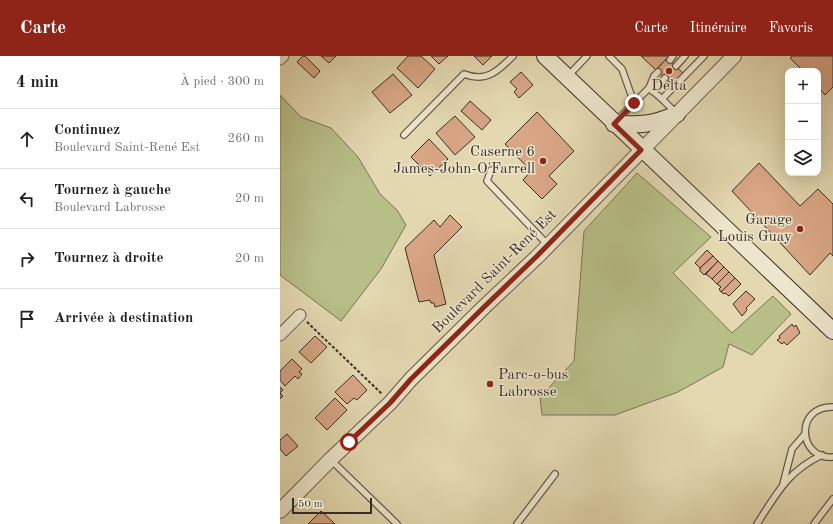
<!DOCTYPE html>
<html lang="fr">
<head>
<meta charset="utf-8">
<style>
	:root { --surface:#fff; --page:#f6f6f6; --text:#222; --muted:#767676; --line:#e0e0e0; --accent:#8f2418 }
	body { margin:0; font-family:"Old Standard TT",serif; background:var(--page); color:var(--text) }
	.controls { position:absolute; right:12px; top:12px; display:grid; overflow:hidden; border-radius:8px; box-shadow:0 4px 16px #0002 }
	.controls button { width:36px; height:36px; display:grid; place-items:center; padding:0; border:0; border-bottom:1px solid var(--line); background:var(--surface); color:var(--text); font:20px sans-serif }
	.scale { position:absolute; left:12px; bottom:10px; width:80px; box-sizing:border-box; padding-left:4px; border:2px solid #3a2d27; border-top:0; font-size:11px; line-height:14px; white-space:nowrap; color:#3a2d27; -webkit-text-stroke:3px #ede6cc; paint-order:stroke }
	.stop { position:absolute; width:12px; height:12px; margin:-9px; border:3px solid #8f2418; border-radius:50%; background:#fff }
	.stop.end { background:#8f2418; border-color:#fff; box-shadow:0 1px 4px #0008 }
	.list { margin:0; padding:0; list-style:none }
	h2 { display:flex; justify-content:space-between; align-items:center; height:52px; margin:0; padding:0 16px; font-size:17px }
	h2 small { font-size:13px; font-weight:400; color:var(--muted) }
	.list li { display:grid; grid-template-columns:26px 1fr auto; gap:12px; align-items:center; box-sizing:border-box; height:60px; padding:0 16px; border-top:1px solid var(--line) }
	.list b { display:block; font-size:15px; white-space:nowrap }
	.list p { margin:0; font-size:13px; white-space:nowrap; color:var(--muted) }
	.list em { font-size:13px; font-style:normal; color:var(--muted) }
	.icon { flex:none; width:22px; height:22px; fill:none; stroke:currentColor; stroke-width:2; stroke-linecap:round; stroke-linejoin:round }
	.map { position:relative; flex:none; width:553px; height:468px; overflow:hidden }
	header { display:flex; align-items:center; gap:24px; box-sizing:border-box; height:56px; padding:0 20px; background:var(--accent); color:#fff }
	header strong { font-size:19px }
	nav { display:flex; gap:22px; margin-inline-start:auto; font-size:14px }
	main { display:flex }
	aside { flex:1; background:var(--surface) }
	.map>svg:first-child { display:block }
	.green { fill:#b8be88; stroke:#797658 }
	.building { fill:#d9a685; stroke:#3a2d27 }
	.lines { fill:none; stroke-linecap:round; stroke-linejoin:round }
	.service-casing { stroke:#645849; stroke-width:8 }
	.minor-casing { stroke:#645849; stroke-width:13 }
	.tertiary-casing { stroke:#645849; stroke-width:16 }
	.secondary-casing { stroke:#3a2d27; stroke-width:18 }
	.path { stroke:#3a2d27; stroke-width:2; stroke-dasharray:3 2; stroke-linecap:butt }
	.service { stroke:#ede6cc; stroke-width:5.5 }
	.minor { stroke:#ede6cc; stroke-width:11 }
	.tertiary { stroke:#ede6cc; stroke-width:14 }
	.secondary { stroke:#ede6cc; stroke-width:16 }
	.route { stroke:#8f2418; stroke-width:5 }
	.poi-dot { fill:#8f2418; stroke:#ede6cc; stroke-width:1.5 }
	.labels { text-anchor:middle; dominant-baseline:central; stroke-width:3; stroke-linejoin:round; paint-order:stroke }
	.poi-label { font-size:15px; fill:#3a2d27; stroke:#ede6cc; text-anchor:end }
	.street-label { font-size:15px; fill:#3a2d27; stroke:#ede6cc }
</style>
</head>
<body>
<header>
<strong>Carte</strong>
<nav><a>Carte</a><a>Itinéraire</a><a>Favoris</a></nav>
</header>
<main>
<aside>
<h2>4 min<small>À pied · 300 m</small></h2>
<ul class="list">
<li><svg class="icon" aria-label="ahead" viewBox="0 0 24 24"><path d="M12 20V5M6 11l6-6 6 6"/></svg><div><b>Continuez</b><p>Boulevard Saint-René Est</p></div><em>260 m</em></li>
<li><svg class="icon" aria-label="left" viewBox="0 0 24 24"><path d="M17 20v-9H6M10 6l-5 5 5 5"/></svg><div><b>Tournez à gauche</b><p>Boulevard Labrosse</p></div><em>20 m</em></li>
<li><svg class="icon" aria-label="right" viewBox="0 0 24 24"><path d="M7 20v-9h11M14 6l5 5-5 5"/></svg><div><b>Tournez à droite</b></div><em>20 m</em></li>
<li><svg class="icon" aria-label="arrive" viewBox="0 0 24 24"><path d="M6 21V4h12l-3 4 3 4H6"/></svg><div><b>Arrivée à destination</b></div></li>
</ul>
</aside>
<div class="map">
<svg width="553" height="468" viewBox="0 0 553 468">
	<rect width="100%" height="100%" fill="#e3d8b0"/>
	<filter id="stains"><feTurbulence type="fractalNoise" baseFrequency=".005" numOctaves="4"/><feColorMatrix values="0 0 0 0 .2 0 0 0 0 .09 0 0 0 0 .02 0 0 0 .5 -.17"/></filter>
	<radialGradient id="worn" r=".72"><stop offset=".6" stop-color="#630" stop-opacity="0"/><stop offset="1" stop-color="#630" stop-opacity=".3"/></radialGradient>
	<g class="green">
		<polygon points="0,39 21,61 51,72 78,101 100,138 117,154 126,169 101,213 61,265 0,219"/>
		<polygon points="357,117 431,181 393,217 452,277 493,240 511,258 472,299 449,288 443,311 398,336 335,359 262,359 260,341 294,305 304,175"/>
	</g>
	<g class="building">
		<polygon points="23,0 25,0 40,15 34,22 17,6"/>
		<polygon points="41,0 56,0 49,7"/>
		<polygon points="128,0 141,0 155,13 138,32 117,12"/>
		<polygon points="151,0 168,0 159,8"/>
		<polygon points="194,0 212,0 203,9"/>
		<polygon points="361,0 389,0 376,14"/>
		<polygon points="512,0 553,0 553,31 545,39 538,31 538,15 523,15 510,2"/>
		<polygon points="387,2 404,18 394,30 376,14"/>
		<polygon points="241,16 253,29 239,42 234,36 237,33 230,26"/>
		<polygon points="113,18 132,39 110,57 92,36"/>
		<polygon points="190,45 211,64 202,74 181,55"/>
		<polygon points="257,56 294,95 269,120 277,128 262,143 243,124 251,115 225,88"/>
		<polygon points="175,60 195,81 175,99 156,77"/>
		<polygon points="149,83 168,103 150,120 131,101"/>
		<polygon points="479,107 520,150 538,133 553,148 553,200 550,197 530,219 452,135"/>
		<polygon points="170,159 182,171 154,199 166,248 155,251 154,247 151,247 150,244 139,246 125,192 154,164 160,171"/>
		<polygon points="427,194 433,200 420,212 415,207"/>
		<polygon points="433,200 438,205 424,219 420,215 420,212"/>
		<polygon points="438,205 444,211 432,223 426,218 425,219"/>
		<polygon points="444,211 449,216 437,228 432,223"/>
		<polygon points="449,216 455,222 441,236 439,233 441,231 437,228"/>
		<polygon points="455,222 461,228 449,240 445,237 444,238 441,236"/>
		<polygon points="466,235 475,243 466,252 467,254 462,260 453,248"/>
		<polygon points="512,268 514,271 516,269 520,277 507,289 504,286 502,288 497,284 500,282 499,280"/>
		<polygon points="35,280 47,291 31,307 19,296"/>
		<polygon points="12,303 22,313 19,316 22,318 18,323 15,320 5,330 0,324 0,315"/>
		<polygon points="73,319 87,334 77,344 74,342 67,348 55,336"/>
		<polygon points="0,331 3,334 0,337 3,340 0,343"/>
		<polygon points="55,342 67,354 47,374 35,362"/>
		<polygon points="7,378 18,390 6,400 0,393 0,384"/>
		<polygon points="41,455 55,468 28,468"/>
	</g>
	<g class="lines">
		<g class="service-casing">
			<g id="service">
				<polyline points="329,0 342,13 354,47"/>
				<polyline points="390,4 393,0"/>
				<polyline points="396,10 405,0"/>
				<polyline points="288,20 307,0"/>
				<polyline points="369,32 374,20 378,16"/>
				<polyline points="372,35 385,22"/>
				<polyline points="396,57 382,43 424,0"/>
				<polyline points="337,64 369,32 382,43"/>
				<path d="M124 79 184 18C206 27 218 15 233 0"/>
				<polyline points="211,114 207,125 267,188"/>
				<path d="M553 351C514 350 518 404 553 401"/>
				<polyline points="51,404 117,468"/>
				<polyline points="503,428 512,393 525,378"/>
				<polyline points="237,468 275,418"/>
				<path d="M477 468C497 437 508 415 542 399"/>
				<polyline points="534,468 553,443"/>
			</g>
		</g>
		<g class="minor-casing">
			<g id="minor">
				<polyline points="0,3 3,0"/>
				<polyline points="0,279 20,259"/>
			</g>
		</g>
		<g class="tertiary-casing">
			<polyline id="tertiary" points="0,455 51,403 110,347 131,323 204,251 257,201 454,0"/>
		</g>
		<g class="secondary-casing">
			<g id="secondary">
				<polyline points="265,0 553,275"/>
				<path d="M334 68C362 69 371 69 397 58"/>
			</g>
		</g>
		<polyline class="path" points="27,266 102,338"/>
		<use href="#service" class="service"/>
		<use href="#minor" class="minor"/>
		<use href="#tertiary" class="tertiary"/>
		<use href="#secondary" class="secondary"/>
	</g>
	<g class="lines">
		<polyline class="route" points="69,386 110,347 131,323 204,251 257,200 361,94 334,68 354,47"/>
	</g>
	<g class="poi-dot">
		<circle cx="389" cy="15" r="4"/>
		<circle cx="263" cy="105" r="4"/>
		<circle cx="520" cy="173" r="4"/>
		<circle cx="210" cy="328" r="4"/>
	</g>
	<g class="labels">
		<g class="poi-label">
			<text x="389" y="30" text-anchor="middle">Delta</text>
			<text x="255" y="96">Caserne 6<tspan x="255" dy="17">James-John-O'Farrell</tspan></text>
			<text x="512" y="164">Garage<tspan x="512" dy="17">Louis Guay</tspan></text>
			<text x="218" y="319" text-anchor="start">Parc-o-bus<tspan x="218" dy="17">Labrosse</tspan></text>
		</g>
		<g class="street-label">
			<text transform="translate(215 216) rotate(-45)">Boulevard Saint-René Est</text>
		</g>
	</g>
	<rect width="100%" height="100%" filter="url(#stains)"/>
	<rect width="100%" height="100%" fill="url(#worn)"/>
</svg>
<div class="controls">
<button>+</button>
<button>−</button>
<button><svg class="icon" aria-label="layers" viewBox="0 0 24 24"><path d="M12 4l9 5-9 5-9-5zM3 14l9 5 9-5"/></svg></button>
</div>
<div class="scale">50 m</div>
<div class="stop" style="left:69px;top:386px"></div>
<div class="stop end" style="left:354px;top:47px"></div>
</div>
</main>
</body>
</html>
